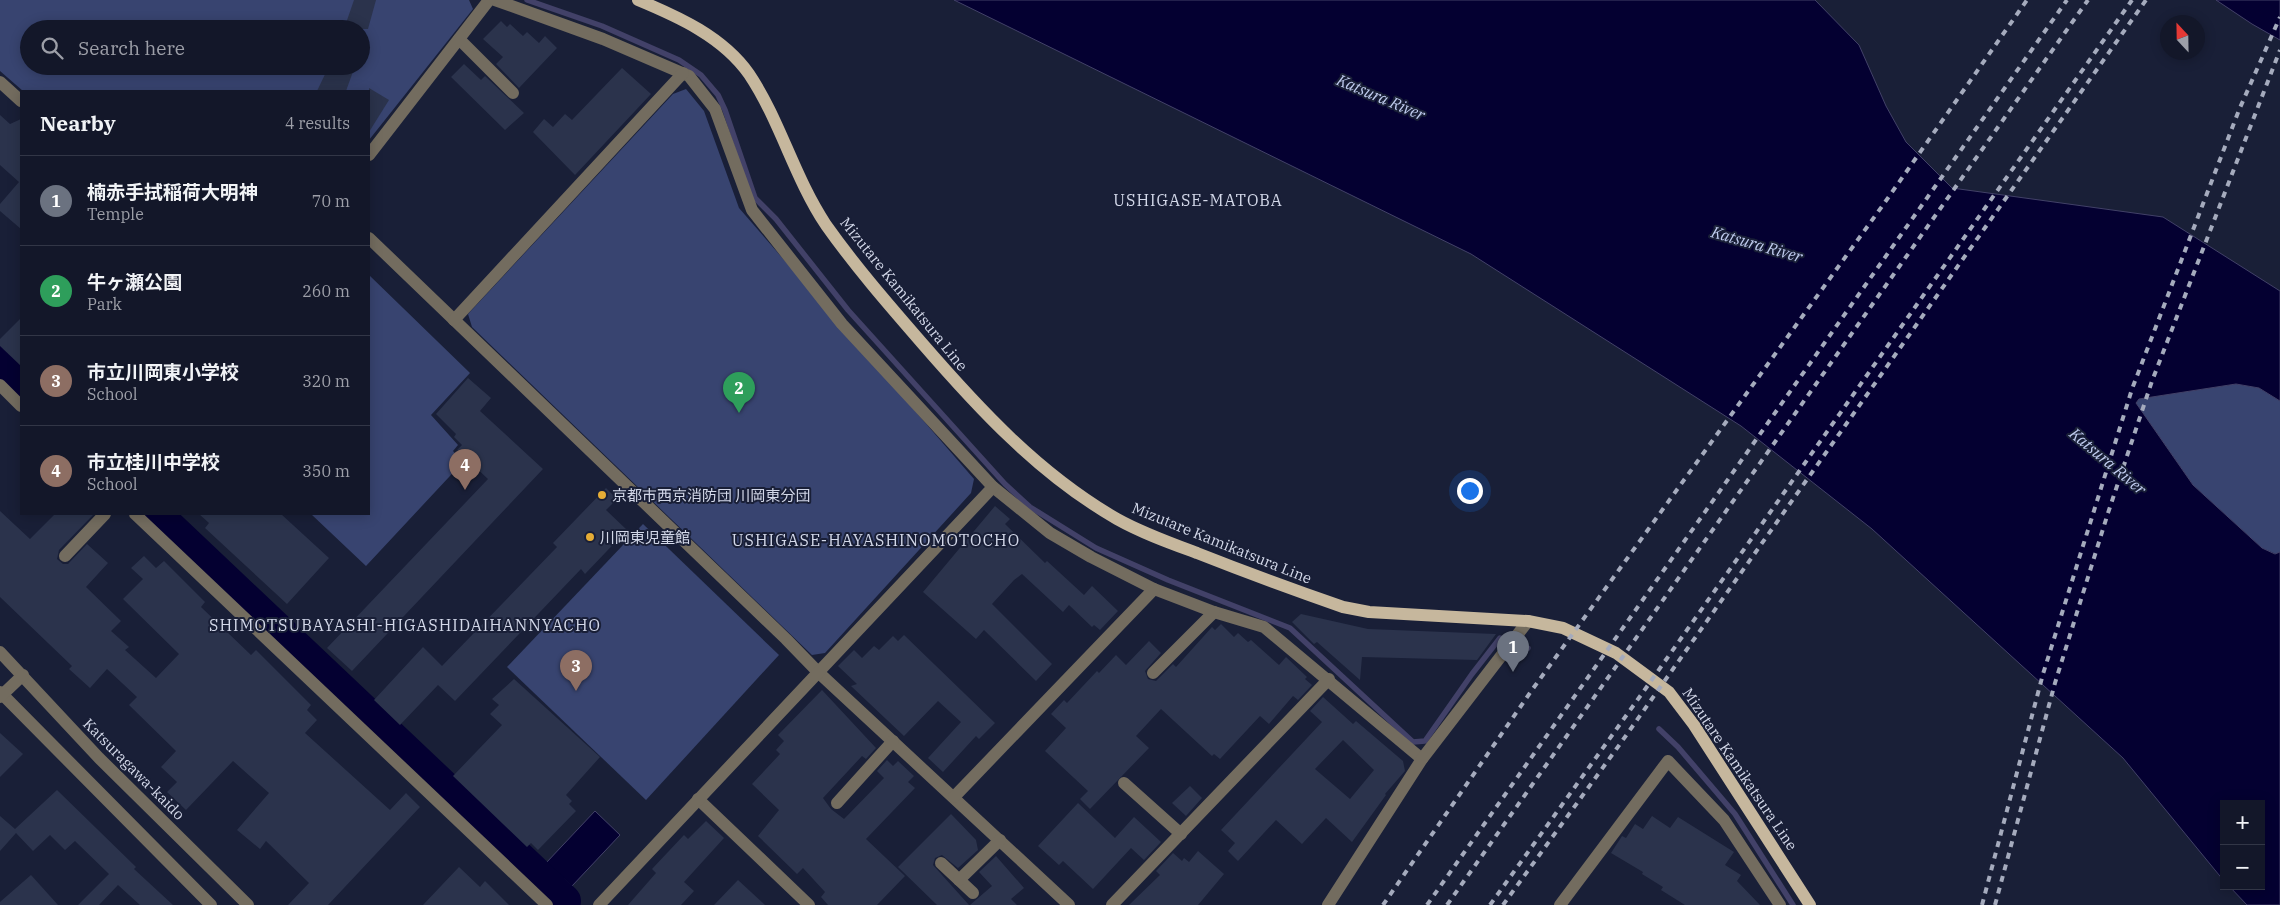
<!DOCTYPE html>
<html lang="en">
<head>
<meta charset="utf-8">
<style>
	:root { --surface:#131729; --page:#1c2031; --text:#f1f3f6; --muted:#9d9fa8; --line:#323646; --accent:#e6ad36 }
	body { margin:0; font-family:"IBM Plex Serif","Noto Sans JP",serif; background:var(--page); color:var(--text) }
	.controls { position:absolute; right:15px; bottom:15px; display:grid; overflow:hidden; border-radius:0px; box-shadow:0 2px 12px #0003 }
	.controls button { width:45px; height:45px; display:grid; place-items:center; padding:0; border:0; border-bottom:1px solid var(--line); background:var(--surface); color:var(--text); font:25px sans-serif }
	.compass { position:absolute; left:2160px; top:15px; width:45px; height:45px; border-radius:50%; background:var(--surface); box-shadow:0 2px 12px #0003; rotate:338deg }
	.you { position:absolute; left:1469px; top:490px; width:18px; height:18px; margin:-12px; border:4px solid #fff; border-radius:50%; background:#1a73e8; box-shadow:0 0 0 8px #1a73e833 }
	.badge { display:grid; place-items:center; width:32px; height:32px; border-radius:50%; background:var(--accent); color:#fff; font-size:16px; font-weight:700 }
	.pin { position:absolute; translate:-50% -41px; filter:drop-shadow(0 1px 2px #0008) }
	.pin::after { content:''; position:absolute; top:26px; width:18px; height:15px; background:inherit; clip-path:polygon(0 0,100% 0,50% 100%) }
	.list { margin:0; padding:0; list-style:none }
	h2 { display:flex; justify-content:space-between; align-items:center; height:65px; margin:0; padding:0 20px; font-size:21px }
	h2 small { font-size:16px; font-weight:400; color:var(--muted) }
	.list li { display:grid; grid-template-columns:32px 1fr auto; gap:15px; align-items:center; box-sizing:border-box; height:90px; padding:0 20px; border-top:1px solid var(--line) }
	.list b { display:block; font-size:19px; white-space:nowrap }
	.list p { margin:0; font-size:16px; white-space:nowrap; color:var(--muted) }
	.list em { font-size:16px; font-style:normal; color:var(--muted) }
	.icon { flex:none; width:28px; height:28px; fill:none; stroke:currentColor; stroke-width:2; stroke-linecap:round; stroke-linejoin:round }
	.map { position:relative; flex:none; width:2280px; height:905px; overflow:hidden }
	.search { position:absolute; background:var(--surface); box-shadow:0 2px 12px #0003; left:20px; top:20px; width:350px; height:55px; display:flex; align-items:center; gap:12px; box-sizing:border-box; padding:0 18px; border-radius:28px; color:var(--muted); font-size:19px }
	.panel { position:absolute; background:var(--surface); box-shadow:0 2px 12px #0003; left:20px; top:90px; width:350px; height:425px; border-radius:0px }
	.map>svg:first-child { display:block }
	.green { fill:#384470; fill-rule:evenodd }
	.water { fill:#040031; stroke:#424168 }
	.lines { fill:none; stroke-linecap:round; stroke-linejoin:round }
	.stream { stroke:#424168; stroke-width:5.5 }
	.river { stroke:#040031; stroke-width:34 }
	.building { fill:#2b334c; fill-rule:evenodd }
	.minor { stroke:#736c5f; stroke-width:12 }
	.major { stroke:#c6b79d; stroke-width:12 }
	.rail { stroke:#a5abbd; stroke-width:4; stroke-dasharray:6 6; stroke-linecap:butt }
	.poi-dot { fill:#e6ad36; stroke:#191f37; stroke-width:2 }
	.labels { text-anchor:middle; dominant-baseline:central; stroke-width:4; stroke-linejoin:round; paint-order:stroke }
	.street-label { font-size:15px; fill:#d3d8e9; stroke:#191f37 }
	.poi-label { font-size:15px; fill:#d3d8e9; stroke:#191f37; text-anchor:start }
	.water-label { font-size:16px; font-style:italic; fill:#c1cdf0; stroke:#191f37 }
	.neighbourhood-label { font-size:16px; letter-spacing:1px; fill:#d3d8e9; stroke:#191f37 }
</style>
</head>
<body>
<div class="map">
<svg width="2280" height="905" viewBox="0 0 2280 905">
	<rect width="100%" height="100%" fill="#191f37"/>
	<g class="green">
		<path d="M0 0H469L473 9 369 140V91H23L0 71ZM29 29H361V66H29Z"/>
		<polygon points="686,89 704,111 739,208 974,479 971,493 825,653 812,655 472,327 468,314 673,94"/>
		<polygon points="369,275 470,373 431,415 458,445 453,451 463,462 366,566 311,514 369,514"/>
		<polygon points="2236,384 2259,388 2280,401 2280,552 2276,554 2262,548 2193,485 2136,403 2138,399"/>
		<polygon points="643,524 779,655 646,800 507,667"/>
	</g>
	<g class="water">
		<polygon points="954,0 1815,0 1859,45 1886,106 1906,142 1952,188 2163,217 2280,291 2280,401 2259,388 2236,384 2139,399 2136,403 2193,485 2262,548 2275,554 2280,552 2280,905 2247,905 2229,886 2261,886 2261,804 2224,804 2224,881 2123,758 1872,529 1741,426 1471,254"/>
		<polygon points="2216,0 2280,0 2280,40 2252,24"/>
		<polygon points="595,811 620,835 572,886 546,863"/>
	</g>
	<g class="lines">
		<g class="stream">
			<polyline points="527,0 602,26 679,60 701,75 718,95 725,110 755,198 776,219 848,310 1005,484 1030,507 1096,548 1168,580 1290,628 1413,742 1425,741 1472,674 1500,638 1528,648"/>
			<polyline points="1659,729 1678,747 1735,814 1793,905"/>
		</g>
		<g class="river">
			<polyline points="0,360 21,380"/>
			<polyline points="155,514 564,901"/>
		</g>
	</g>
	<g class="building">
		<polygon points="354,0 376,0 368,29 344,29"/>
		<polygon points="501,21 507,27 510,24 523,36 527,32 539,43 545,36 557,48 519,88 496,64 503,57 483,39"/>
		<polygon points="464,64 481,80 485,76 524,113 505,130 451,77"/>
		<polygon points="329,66 355,66 346,91 317,91"/>
		<polygon points="622,68 651,94 575,175 533,132 544,119 553,127 565,114 572,120"/>
		<polygon points="369,88 389,100 369,132"/>
		<polygon points="0,115 10,124 21,119 21,229 0,211 0,204 19,182 0,165"/>
		<polygon points="21,318 21,366 0,346 0,339"/>
		<polygon points="468,378 491,398 480,411 543,469 352,671 327,648 488,479 457,450 462,445 454,437 456,434 436,414"/>
		<polygon points="606,488 617,499 606,510 627,530 585,574 581,569 455,701 438,685 400,725 374,700 423,647 442,666 557,547 553,543"/>
		<polygon points="995,506 1010,519 1005,524 1045,563 1047,561 1084,595 1092,586 1118,611 1100,630 1094,625 1092,627 1069,605 1063,612 1022,574 1014,580 992,604 1052,664 1036,681 984,630 976,639 923,592"/>
		<polygon points="0,511 30,539 55,514 94,514 59,550 57,559 63,564 68,564 87,544 108,563 86,587 121,621 111,631 129,647 125,650 156,678 179,654 123,599 143,579 131,568 144,556 156,568 164,561 205,602 201,607 251,655 256,650 311,705 307,710 317,720 305,733 390,810 406,793 420,807 328,905 288,905 309,883 266,841 260,849 237,830 269,793 233,761 186,810 167,792 177,782 161,767 176,751 129,705 137,697 107,669 90,688 69,669 72,666 0,597"/>
		<polygon points="199,514 281,514 329,558 287,604 205,528 209,523"/>
		<polygon points="1301,614 1368,629 1496,634 1477,660 1362,657 1360,680 1317,642 1314,644 1292,622"/>
		<polygon points="1221,624 1234,637 1238,633 1248,642 1251,640 1279,665 1286,657 1307,677 1305,679 1312,685 1298,700 1293,696 1269,724 1260,716 1220,759 1214,754 1212,756 1161,709 1136,736 1149,748 1090,809 1080,799 1088,791 1045,751 1066,728 1051,714 1064,700 1067,703 1097,671 1099,673 1116,655 1126,665 1149,641 1161,653 1145,671 1148,679 1156,681 1173,664 1176,667 1212,627 1215,630"/>
		<polygon points="904,635 995,723 979,739 976,736 943,772 928,758 961,722 938,701 904,736 851,686 857,684 838,666 854,650 862,658 874,646 879,650 893,636 898,641"/>
		<polygon points="514,679 600,757 566,795 572,801 569,804 576,811 538,850 531,843 527,847 453,776 502,725 490,714 499,705 492,699"/>
		<polygon points="822,690 876,748 866,759 862,756 823,798 831,809 844,819 884,778 877,771 887,760 893,766 898,761 914,776 908,782 915,788 866,839 905,876 877,905 828,905 821,897 825,892 803,868 797,874 758,836 779,810 752,784 780,754 776,750 784,741 778,735"/>
		<path d="M1323 697 1353 724 1356 721 1403 761 1405 771 1385 794 1386 795 1352 842 1326 818 1302 844 1276 820 1238 861 1228 851 1235 843 1221 830 1322 722 1310 711ZM1343 740 1374 770 1350 799 1315 769Z"/>
		<polygon points="0,733 23,754 0,777"/>
		<polygon points="1190,786 1202,798 1186,816 1172,803"/>
		<polygon points="57,790 136,867 134,869 173,905 140,905 118,885 99,905 78,905 109,874 75,841 65,850 50,835 33,851 16,833 0,851 0,816 15,829"/>
		<polygon points="1078,803 1115,838 1134,817 1161,842 1144,860 1131,848 1093,889 1063,861 1059,865 1038,846"/>
		<polygon points="951,814 976,840 978,850 958,868 942,855 935,858 933,865 969,905 937,905 898,867"/>
		<polygon points="1652,816 1670,828 1678,817 1734,852 1725,865 1741,875 1737,881 1760,905 1685,905 1661,890 1663,887 1642,874 1643,872 1611,853 1622,836 1626,838 1635,824 1643,829"/>
		<polygon points="706,821 724,838 684,882 694,891 681,905 628,905 656,873 652,869 684,835 688,839"/>
		<polygon points="1198,851 1224,874 1198,905 1129,905 1160,875 1156,871 1173,853 1182,861 1184,858 1189,862"/>
		<polygon points="996,856 1024,888 1011,899 1017,905 970,905 992,886 979,872"/>
		<polygon points="459,867 480,887 485,881 509,905 423,905"/>
		<polygon points="31,875 58,905 0,905 0,902"/>
		<polygon points="738,880 765,905 714,905"/>
	</g>
	<g class="lines">
		<g class="minor">
			<polyline points="495,0 603,39 689,76 715,109 752,210 842,324 993,487 1050,533 1091,557 1154,589 1214,612 1264,627 1422,759"/>
			<polyline points="459,39 513,93"/>
			<polyline points="0,82 21,101"/>
			<polyline points="369,155 489,0"/>
			<polyline points="369,238 786,639 818,672 1069,905"/>
			<polyline points="454,320 683,73"/>
			<polyline points="0,385 21,406"/>
			<polyline points="135,514 547,905"/>
			<polyline points="65,556 105,514"/>
			<polyline points="0,652 99,758 248,905"/>
			<polyline points="1153,673 1214,612"/>
			<polyline points="0,692 211,905"/>
			<polyline points="0,697 23,675"/>
			<polyline points="1124,783 1181,834"/>
			<polyline points="954,797 1154,589"/>
			<polyline points="698,799 809,905"/>
			<polyline points="837,803 893,741"/>
			<polyline points="941,863 973,893"/>
			<polyline points="959,880 1000,840"/>
			<polyline points="599,905 993,487"/>
			<polyline points="1112,905 1329,679"/>
			<polyline points="1328,905 1422,759 1528,621"/>
			<polyline points="1560,905 1668,761 1724,820 1780,905"/>
		</g>
		<path class="major" d="M638 0C679 17 723 37 749 74 780 120 794 177 826 225 855 266 888 304 921 342 979 409 1039 474 1117 519 1142 533 1170 543 1197 553 1245 572 1294 590 1343 607L1369 612 1528 621 1563 628 1616 653 1669 692 1694 725 1810 905"/>
		<g class="rail">
			<polyline points="1383,905 1532,690 1883,205 2027,0"/>
			<polyline points="1427,905 2067,0"/>
			<polyline points="1447,905 2088,0"/>
			<polyline points="1490,905 1646,688 2132,0"/>
			<polyline points="1503,905 1620,744 2146,0"/>
			<polyline points="1982,905 2043,674 2132,389 2239,110 2280,17"/>
			<polyline points="1995,905 2055,683 2108,513 2152,381 2280,50"/>
		</g>
	</g>
	<g class="poi-dot">
		<circle cx="602" cy="495" r="5"/>
		<circle cx="590" cy="537" r="5"/>
	</g>
	<g class="labels">
		<g class="street-label">
			<text transform="translate(904 294) rotate(51)">Mizutare Kamikatsura Line</text>
			<text transform="translate(1222 543) rotate(22)">Mizutare Kamikatsura Line</text>
			<text transform="translate(134 769) rotate(45)">Katsuragawa-kaido</text>
			<text transform="translate(1740 769) rotate(56)">Mizutare Kamikatsura Line</text>
		</g>
		<g class="poi-label">
			<text x="612" y="495">京都市西京消防団 川岡東分団</text>
			<text x="600" y="537">川岡東児童館</text>
		</g>
		<g class="water-label">
			<text transform="translate(1381 97) rotate(23)">Katsura River</text>
			<text transform="translate(1757 244) rotate(16)">Katsura River</text>
			<text transform="translate(2108 461) rotate(40)">Katsura River</text>
		</g>
		<g class="neighbourhood-label">
			<text x="1198" y="200">USHIGASE-MATOBA</text>
			<text x="876" y="540">USHIGASE-HAYASHINOMOTOCHO</text>
			<text x="405" y="625">SHIMOTSUBAYASHI-HIGASHIDAIHANNYACHO</text>
		</g>
	</g>
</svg>
<div class="controls">
<button>+</button>
<button>−</button>
</div>
<svg class="compass" viewBox="-18 -18 36 36"><path d="M0-13l5 13h-10z" fill="#e53935"/><path d="M0 13l5-13h-10z" fill="#9d9fa8"/></svg>
<div class="you"></div>
<div class="pin badge" style="left:1513px;top:672px;background:#6b7280">1</div>
<div class="pin badge" style="left:739px;top:413px;background:#2e9e5b">2</div>
<div class="pin badge" style="left:576px;top:691px;background:#8d6e63">3</div>
<div class="pin badge" style="left:465px;top:490px;background:#8d6e63">4</div>
<div class="search"><svg class="icon" aria-label="search" viewBox="0 0 24 24"><circle cx="10" cy="10" r="6"/><path d="M15 15l6 6"/></svg>Search here</div>
<section class="panel">
<h2>Nearby<small>4 results</small></h2>
<ul class="list">
<li><span class="badge" style="background:#6b7280">1</span><div><b>楠赤手拭稲荷大明神</b><p>Temple</p></div><em>70 m</em></li>
<li><span class="badge" style="background:#2e9e5b">2</span><div><b>牛ヶ瀬公園</b><p>Park</p></div><em>260 m</em></li>
<li><span class="badge" style="background:#8d6e63">3</span><div><b>市立川岡東小学校</b><p>School</p></div><em>320 m</em></li>
<li><span class="badge" style="background:#8d6e63">4</span><div><b>市立桂川中学校</b><p>School</p></div><em>350 m</em></li>
</ul>
</section>
</div>
</body>
</html>
